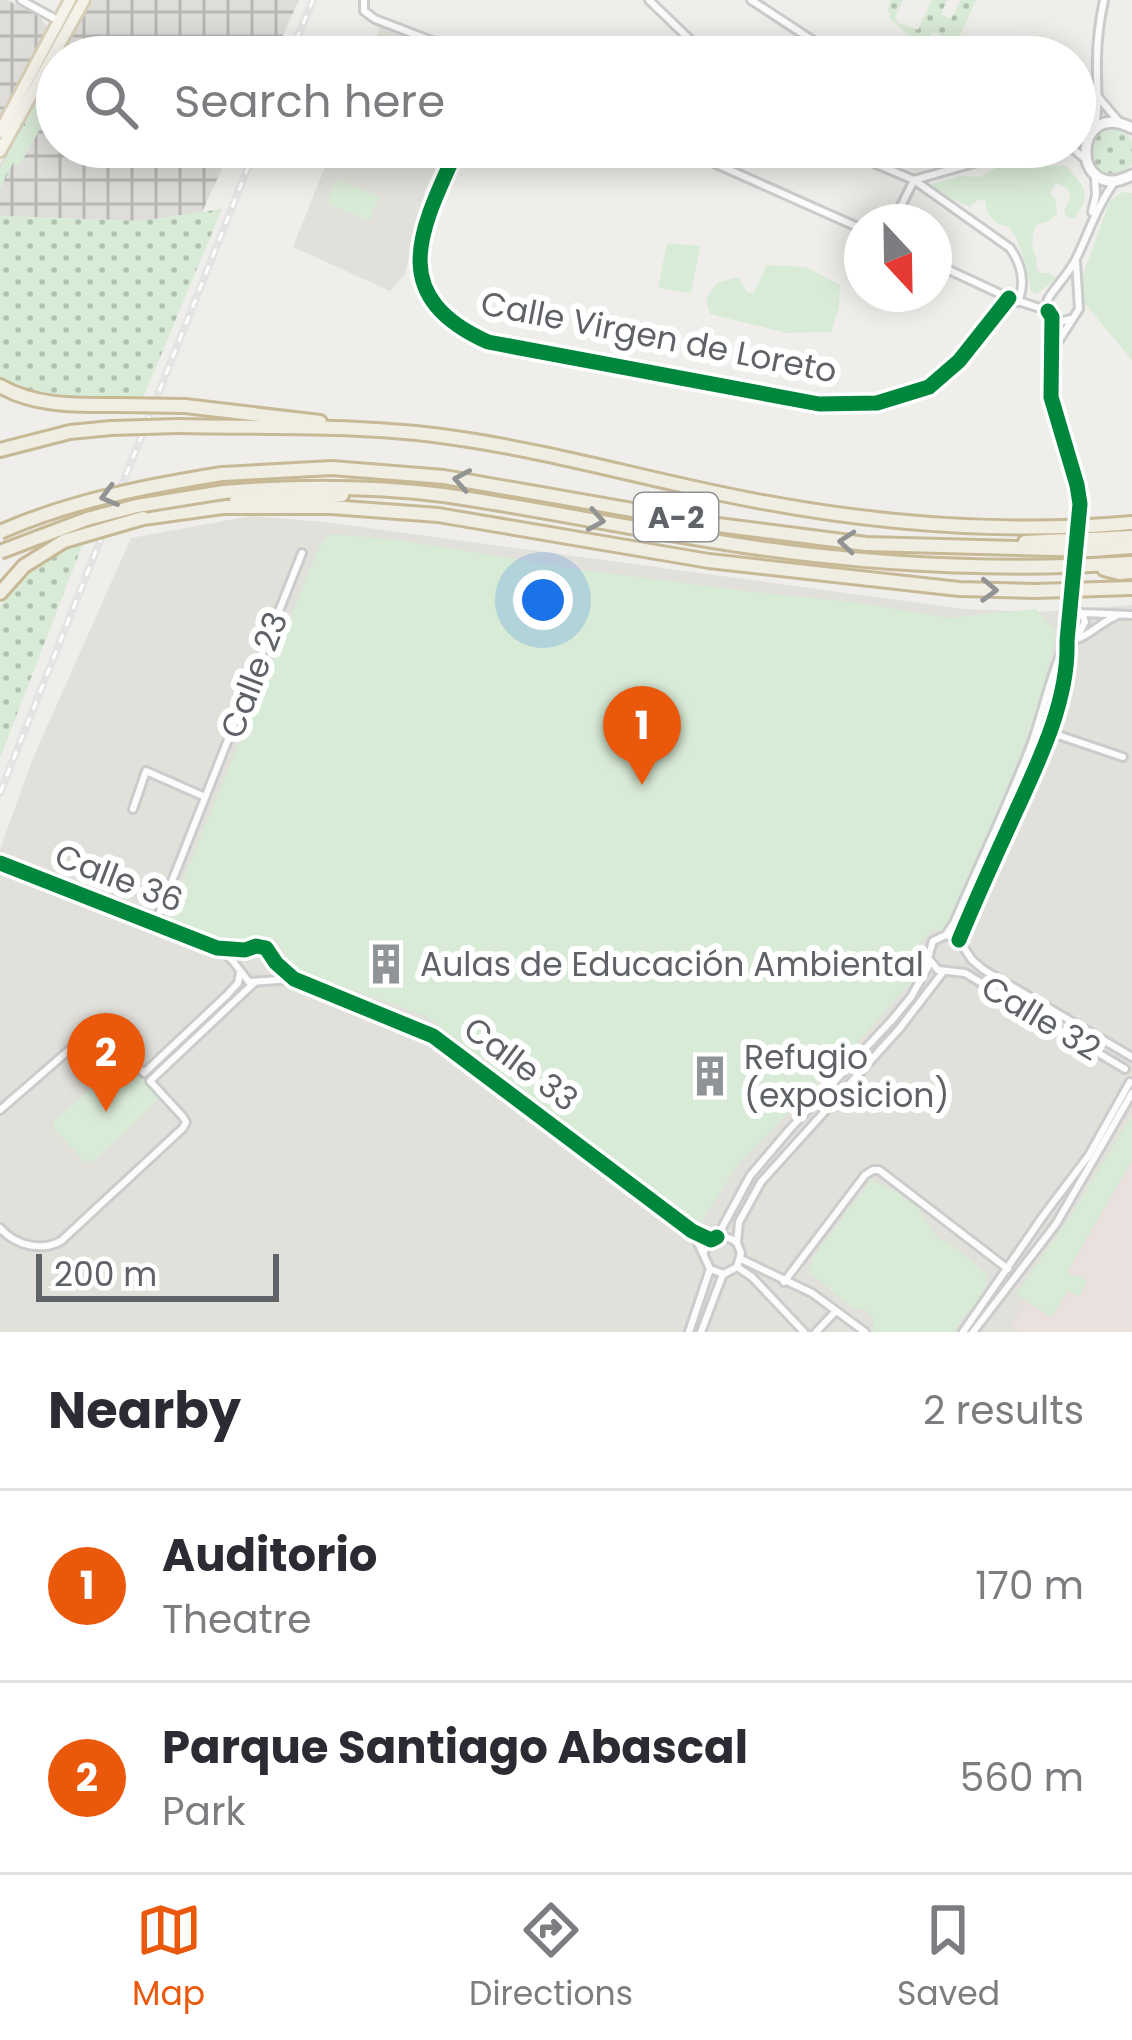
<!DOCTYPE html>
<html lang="en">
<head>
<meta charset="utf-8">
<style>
	:root { --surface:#fff; --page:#f7f7f7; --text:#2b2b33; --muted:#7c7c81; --line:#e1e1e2; --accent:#ea580c }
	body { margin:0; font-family:Poppins,sans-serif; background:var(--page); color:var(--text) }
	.compass { position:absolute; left:844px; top:204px; width:108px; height:108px; border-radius:50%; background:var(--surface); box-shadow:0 6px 30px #0003; rotate:158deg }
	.scale { position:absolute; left:36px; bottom:30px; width:243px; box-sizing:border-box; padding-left:12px; border:6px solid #5f6368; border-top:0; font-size:33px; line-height:42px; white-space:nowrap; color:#5f6368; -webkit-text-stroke:9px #fff; paint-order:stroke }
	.you { position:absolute; left:543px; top:600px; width:42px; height:42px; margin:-30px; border:9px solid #fff; border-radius:50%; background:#1a73e8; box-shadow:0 0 0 18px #1a73e833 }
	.badge { display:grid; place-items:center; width:78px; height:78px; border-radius:50%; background:var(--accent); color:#fff; font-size:39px; font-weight:700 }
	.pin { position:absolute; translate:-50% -99px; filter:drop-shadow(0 3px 6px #0008) }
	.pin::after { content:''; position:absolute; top:63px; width:42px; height:36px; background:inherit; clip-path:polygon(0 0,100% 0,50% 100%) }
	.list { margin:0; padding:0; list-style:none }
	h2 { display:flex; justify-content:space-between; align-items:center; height:156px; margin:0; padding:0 48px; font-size:51px }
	h2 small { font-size:39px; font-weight:400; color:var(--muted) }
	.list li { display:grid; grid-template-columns:78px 1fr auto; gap:36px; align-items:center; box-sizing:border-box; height:192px; padding:0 48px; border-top:3px solid var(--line) }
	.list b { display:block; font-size:45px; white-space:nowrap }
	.list p { margin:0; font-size:39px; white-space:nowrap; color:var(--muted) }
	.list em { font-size:39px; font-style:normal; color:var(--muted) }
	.icon { flex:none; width:66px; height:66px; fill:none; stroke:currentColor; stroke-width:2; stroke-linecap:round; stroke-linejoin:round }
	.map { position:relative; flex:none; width:1132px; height:1332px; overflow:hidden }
	.search { position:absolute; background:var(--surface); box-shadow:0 6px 30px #0003; left:36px; right:36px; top:36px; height:132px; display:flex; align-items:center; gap:30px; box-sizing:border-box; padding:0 42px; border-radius:66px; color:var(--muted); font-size:45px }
	.sheet { height:540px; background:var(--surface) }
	nav { display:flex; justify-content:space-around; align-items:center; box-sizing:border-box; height:168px; border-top:3px solid var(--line); background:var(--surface); font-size:33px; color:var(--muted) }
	nav a { display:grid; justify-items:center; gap:6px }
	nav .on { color:var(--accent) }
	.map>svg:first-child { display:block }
	.industrial { fill:url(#industrial-grid) }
	.education { fill:#e2e0da }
	.medical { fill:#eae0de }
	.grass { fill:url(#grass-dots) }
	.forest { fill:url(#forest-crowns) }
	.garden { fill:#d8ebd6 }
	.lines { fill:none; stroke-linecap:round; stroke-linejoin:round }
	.street-casing { stroke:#cbcccc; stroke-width:12 }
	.secondary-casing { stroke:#cacacb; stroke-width:15 }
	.primary-casing { stroke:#d7ceb8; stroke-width:16 }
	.highway-casing { stroke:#c8b996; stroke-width:18 }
	.street { stroke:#fdfcfc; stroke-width:6 }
	.secondary { stroke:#fdfcfc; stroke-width:9 }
	.primary { stroke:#f4f2e9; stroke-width:10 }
	.highway { stroke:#f0ede3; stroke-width:12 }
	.rail-casing { stroke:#e4e4e4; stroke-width:8 }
	.rail { stroke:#fff; stroke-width:3; stroke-dasharray:9; stroke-linecap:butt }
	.street-bridge-casing { stroke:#cbcccc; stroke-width:12; stroke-linecap:butt }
	.highway-bridge-casing { stroke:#c8b996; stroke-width:18; stroke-linecap:butt }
	.street-bridge { stroke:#fdfcfc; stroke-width:6 }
	.highway-bridge { stroke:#f0ede3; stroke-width:12 }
	.cycleway-casing { stroke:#fff; stroke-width:22 }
	.cycleway { stroke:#00873e; stroke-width:15 }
	.oneway { stroke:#929393 }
	.labels { text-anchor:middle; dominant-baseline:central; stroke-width:12; stroke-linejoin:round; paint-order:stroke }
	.shield { fill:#fff; stroke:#8f9295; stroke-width:3 }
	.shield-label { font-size:30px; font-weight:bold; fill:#5f6368 }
	.street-label { font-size:33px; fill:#5f6368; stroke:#fff }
	.poi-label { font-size:33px; fill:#5f6368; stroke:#fff; text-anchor:start }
</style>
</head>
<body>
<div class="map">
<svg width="1132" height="1332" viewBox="0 0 1132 1332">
	<defs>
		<pattern id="industrial-grid" width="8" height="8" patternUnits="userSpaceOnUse" patternTransform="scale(3)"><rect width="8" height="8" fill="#dfddda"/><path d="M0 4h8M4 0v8" fill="none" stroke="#b8b7b5"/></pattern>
		<pattern id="grass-dots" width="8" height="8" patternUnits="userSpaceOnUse" patternTransform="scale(3)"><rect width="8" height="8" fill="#d8ebd6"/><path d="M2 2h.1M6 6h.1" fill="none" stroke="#b2c2b1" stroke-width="1.8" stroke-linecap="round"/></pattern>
		<pattern id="forest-crowns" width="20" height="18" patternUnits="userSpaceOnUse" patternTransform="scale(3)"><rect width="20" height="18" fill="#d8ebd6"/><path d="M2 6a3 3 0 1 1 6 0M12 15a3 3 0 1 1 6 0" fill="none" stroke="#b2c2b1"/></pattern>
	</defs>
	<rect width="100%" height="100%" fill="#efeeea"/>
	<g class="industrial">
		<polygon points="0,0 7,0 39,16 49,29 0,120"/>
		<polygon points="93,0 299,0 273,57 61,57"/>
		<polygon points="57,63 57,147 232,147 202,212 141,221 0,216 0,164"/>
	</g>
	<g class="education">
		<polygon points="381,25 456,57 369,57"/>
		<polygon points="333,147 445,147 424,193 428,196 417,223 405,274 390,291 293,247"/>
		<polygon points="251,516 324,522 964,609 1039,612 1132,605 1132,1332 0,1332 0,849 33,758 131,538"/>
	</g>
	<polygon class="medical" points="1132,1124 1132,1332 1017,1332 1011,1328"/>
	<g class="grass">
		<polygon points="891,0 903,0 895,18 898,23 918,30 932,0 947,0 941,14 951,19 961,0 976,0 957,42 932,32 925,49 889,18 891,15 887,11"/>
		<circle cx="1113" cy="152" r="22"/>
		<path d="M222 209 143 398C96 398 42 405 0 380V216L141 221Z"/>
		<polygon points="84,541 0,758 0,606 23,577 39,564 56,552"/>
	</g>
	<polygon class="forest" points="57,69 57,98 55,101 48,98 45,104 52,108 19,166 13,163 0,189 0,169 42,87 47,86"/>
	<g class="garden">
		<path d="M1042 152 1048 166H1066C1085 188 1093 193 1074 219L1067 217 1064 211 1071 195 1067 188 1056 183 1050 193 1056 200 1057 214 1047 222 1038 224C1030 233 1031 250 1037 259L1036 267 1040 273H1049L1057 278 1037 294 1031 292C1029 278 1020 236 1008 227 1005 225 1001 225 998 224 989 218 986 209 985 199L978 200 970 207 940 193 932 184 961 176 981 177 1006 162Z"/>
		<polygon points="337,179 379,197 369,221 327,203"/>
		<polygon points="1123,192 1132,193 1132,360 1082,300 1081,280 1110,201"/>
		<polygon points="667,243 700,246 691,293 658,288"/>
		<polygon points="767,265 806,267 840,285 839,308 831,332 787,333 710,314 706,299 717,283 738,277 747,292 754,293"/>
		<path d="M330 534 399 540 569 568 753 592 853 602 949 618 1036 609 1056 632C1040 729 984 837 945 930H932L916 949 915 973 911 981 863 1037 739 1163 699 1225 426 1016 295 969 276 938 253 937 234 946 167 919 320 545Z"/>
		<polygon points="123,1060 127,1061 159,1099 94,1161 85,1162 54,1129 54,1121"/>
		<polygon points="1132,1115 1132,1161 1067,1272 1073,1277 1079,1275 1087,1281 1079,1296 1068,1291 1051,1317 1016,1294 1075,1209"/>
		<polygon points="871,1180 898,1192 918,1208 935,1235 960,1251 987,1275 984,1291 953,1332 873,1332 874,1321 868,1311 853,1308 808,1272 814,1256"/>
	</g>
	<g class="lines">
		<g class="street-casing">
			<g id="street">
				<polyline points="21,0 59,21"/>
				<polyline points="364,0 364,11 375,19 474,57"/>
				<polyline points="649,0 708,57"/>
				<polyline points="751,0 838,57"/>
				<polyline points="1099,98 1120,123"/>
				<path d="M1095 127C1100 102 1096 83 1097 59 1097 39 1100 19 1104 0"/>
				<polyline points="1075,141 1089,136"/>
				<path d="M458 147C421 229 384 295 488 342L819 404 877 403 929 387 959 361 1009 298"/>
				<polyline points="678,147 862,229"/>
				<polyline points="871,147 876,164 914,180 1030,147"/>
				<polyline points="1071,147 1085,159"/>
				<polyline points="1092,212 1096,195 1095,178"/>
				<path d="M893 222 914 180 1010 248C1022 265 1026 282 1018 302"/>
				<polyline points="934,263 1009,298 1046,310"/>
				<polyline points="1052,317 1051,397 1077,485 1080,504"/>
				<path d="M1071 319 1063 321 1052 317C1048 310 1045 308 1048 299 1052 291 1070 272 1076 259 1089 232 1097 206 1115 181"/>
				<polyline points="1054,348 1079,309 1076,262"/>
				<polyline points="1072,609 1082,613 1132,615"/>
				<polyline points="1077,637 1085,622 1082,613"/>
				<path d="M1067 641C1050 673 1043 714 1030 748 1007 807 979 865 954 923L946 935 933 941 928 958 938 970 965 973 1125 1069"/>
				<path d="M1067 641C1086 640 1099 623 1116 616"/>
				<polyline points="1049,732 1123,757"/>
				<polyline points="133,809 146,771 205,797"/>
				<polyline points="0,863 217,948 245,950 256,946 266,948 276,963 294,979 433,1036 692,1231 711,1240"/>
				<polyline points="155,924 302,553"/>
				<polyline points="946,935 959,940 972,960 984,970 1132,1057"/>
				<path d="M959 940 1040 759C1051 728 1065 692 1068 658 1069 639 1071 620 1072 601"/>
				<polyline points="220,950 232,960 249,982 293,979"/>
				<polyline points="0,1110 90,1032 103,1030 144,1073 227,995 238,983 240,973"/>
				<path d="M0 1228C15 1245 41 1252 61 1241L183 1128 186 1122 183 1117 150 1081 254 983"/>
				<polyline points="694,1234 710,1269 724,1274 737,1267 741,1253 737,1243 739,1222 761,1182 900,1028 943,972"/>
				<polyline points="717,1237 750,1176 789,1130 892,1020 911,997 930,963"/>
				<path d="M704 1252C710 1236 724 1232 737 1243"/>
				<polyline points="741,1259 812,1293 865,1332"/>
				<polyline points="737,1267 752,1277 804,1332"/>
				<polyline points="784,1282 865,1175 873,1170 879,1170 1008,1269"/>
				<polyline points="689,1332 710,1269"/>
				<polyline points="701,1332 723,1274"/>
				<polyline points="816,1332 836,1311"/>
				<polyline points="963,1332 1043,1216 1089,1155 1130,1082"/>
				<polyline points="973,1332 1056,1224 1132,1093"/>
			</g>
		</g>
		<g class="secondary-casing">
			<path id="secondary" d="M1132 128C1070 97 1071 207 1132 175"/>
		</g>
		<g class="primary-casing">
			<g id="primary">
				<polyline points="0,132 70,0"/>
				<polyline points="0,151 84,0"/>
			</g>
		</g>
		<g class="highway-casing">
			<g id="highway">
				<path d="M0 386C36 407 79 405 119 405"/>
				<polyline points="185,406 320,422"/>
				<path d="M178 426C272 428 369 424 462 439 549 452 635 476 722 494 855 522 996 535 1132 523"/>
				<polyline points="0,450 70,432 111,428"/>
				<polyline points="222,474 332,468 444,477 718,525 866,544 1092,550 1132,547"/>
				<path d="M224 492C296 486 370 486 443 495 533 508 623 527 713 541 851 564 993 572 1132 563"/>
				<polyline points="236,501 342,495"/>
				<polyline points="143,518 223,507 331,507 438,515 709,561 959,589 1035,591 1132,588"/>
				<polyline points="1025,542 1132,537"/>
				<polyline points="1104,569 1119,573 1132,572"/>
				<polyline points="0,593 24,566"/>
			</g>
		</g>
		<use href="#street" class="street"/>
		<use href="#secondary" class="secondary"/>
		<use href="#primary" class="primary"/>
		<use href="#highway" class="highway"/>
		<g class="rail-casing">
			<g id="rail">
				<polyline points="289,57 313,0"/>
				<polyline points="0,793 256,147"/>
			</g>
		</g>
		<use href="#rail" class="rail"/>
		<g class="street-bridge-casing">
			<polyline id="street-bridge" points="1072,601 1080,504"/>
		</g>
		<g class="highway-bridge-casing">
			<g id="highway-bridge">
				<polyline points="119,405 185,406"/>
				<polyline points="111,428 178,426"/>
				<path d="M0 532C70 501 147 486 222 474"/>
				<polyline points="0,552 87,519 137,506 224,492"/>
				<polyline points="24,566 64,541 143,518"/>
			</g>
		</g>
		<use href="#street-bridge" class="street-bridge"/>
		<use href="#highway-bridge" class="highway-bridge"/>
		<g class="cycleway-casing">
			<g id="cycleway">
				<path d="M458 147C421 229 384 295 488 342L819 404 877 403 929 387 959 361 1009 298"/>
				<polyline points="0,863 217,948 245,950 256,946 266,948 276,963 294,979 433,1036 692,1231 711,1240 717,1237"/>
				<path d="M959 940C977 896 997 853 1016 811 1040 759 1069 699 1067 641L1080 504 1077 485 1051 397 1052 317 1048 311"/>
			</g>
		</g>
		<use href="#cycleway" class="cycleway"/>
	</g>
	<defs><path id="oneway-chevron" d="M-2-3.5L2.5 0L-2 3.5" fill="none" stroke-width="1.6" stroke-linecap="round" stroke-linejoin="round" transform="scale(3)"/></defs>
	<g class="oneway">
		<use href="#oneway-chevron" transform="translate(462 480) rotate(-170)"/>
		<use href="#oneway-chevron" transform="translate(109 496) rotate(165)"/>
		<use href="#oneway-chevron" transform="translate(596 520) rotate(10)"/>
		<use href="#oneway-chevron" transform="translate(847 542) rotate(-175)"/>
		<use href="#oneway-chevron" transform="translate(989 590) rotate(2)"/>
	</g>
	<defs>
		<g id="building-bare" transform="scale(3.24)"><path d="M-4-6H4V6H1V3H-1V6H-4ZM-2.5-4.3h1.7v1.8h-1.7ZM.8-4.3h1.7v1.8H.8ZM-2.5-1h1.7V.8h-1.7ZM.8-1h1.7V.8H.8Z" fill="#919496" stroke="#fff" stroke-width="2.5" paint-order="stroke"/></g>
	</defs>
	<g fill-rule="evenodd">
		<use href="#building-bare" x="386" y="964"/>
		<use href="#building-bare" x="710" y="1076"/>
	</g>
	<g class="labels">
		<rect class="shield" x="634" y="493" width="84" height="48" rx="9"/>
		<g class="shield-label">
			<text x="676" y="517">A-2</text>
		</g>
		<g class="street-label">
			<text transform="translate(659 337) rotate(11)">Calle Virgen de Loreto</text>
			<text transform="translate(254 675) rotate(-69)">Calle 23</text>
			<text transform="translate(119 878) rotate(21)">Calle 36</text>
			<text transform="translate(1041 1018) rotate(31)">Calle 32</text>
			<text transform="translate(521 1064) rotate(37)">Calle 33</text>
		</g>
		<g class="poi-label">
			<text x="420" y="964">Aulas de Educación Ambiental</text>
			<text x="744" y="1057">Refugio<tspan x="744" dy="38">(exposicion)</tspan></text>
		</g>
	</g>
</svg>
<svg class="compass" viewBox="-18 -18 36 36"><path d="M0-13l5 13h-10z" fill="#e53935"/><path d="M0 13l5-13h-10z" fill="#7c7c81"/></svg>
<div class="scale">200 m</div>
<div class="you"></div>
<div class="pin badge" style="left:642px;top:785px">1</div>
<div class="pin badge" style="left:106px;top:1112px">2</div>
<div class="search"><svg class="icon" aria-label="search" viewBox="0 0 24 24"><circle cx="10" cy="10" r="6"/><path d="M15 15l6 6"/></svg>Search here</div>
</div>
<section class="sheet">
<h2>Nearby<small>2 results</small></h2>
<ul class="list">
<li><span class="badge">1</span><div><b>Auditorio</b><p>Theatre</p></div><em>170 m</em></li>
<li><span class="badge">2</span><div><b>Parque Santiago Abascal</b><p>Park</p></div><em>560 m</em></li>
</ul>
</section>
<nav>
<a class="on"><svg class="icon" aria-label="map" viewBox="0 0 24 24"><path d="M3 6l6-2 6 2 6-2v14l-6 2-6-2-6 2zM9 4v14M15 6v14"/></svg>Map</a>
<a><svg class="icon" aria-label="directions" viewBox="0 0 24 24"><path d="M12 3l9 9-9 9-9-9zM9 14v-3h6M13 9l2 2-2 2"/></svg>Directions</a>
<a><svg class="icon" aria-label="saved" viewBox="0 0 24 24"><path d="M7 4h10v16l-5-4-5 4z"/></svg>Saved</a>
</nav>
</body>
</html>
